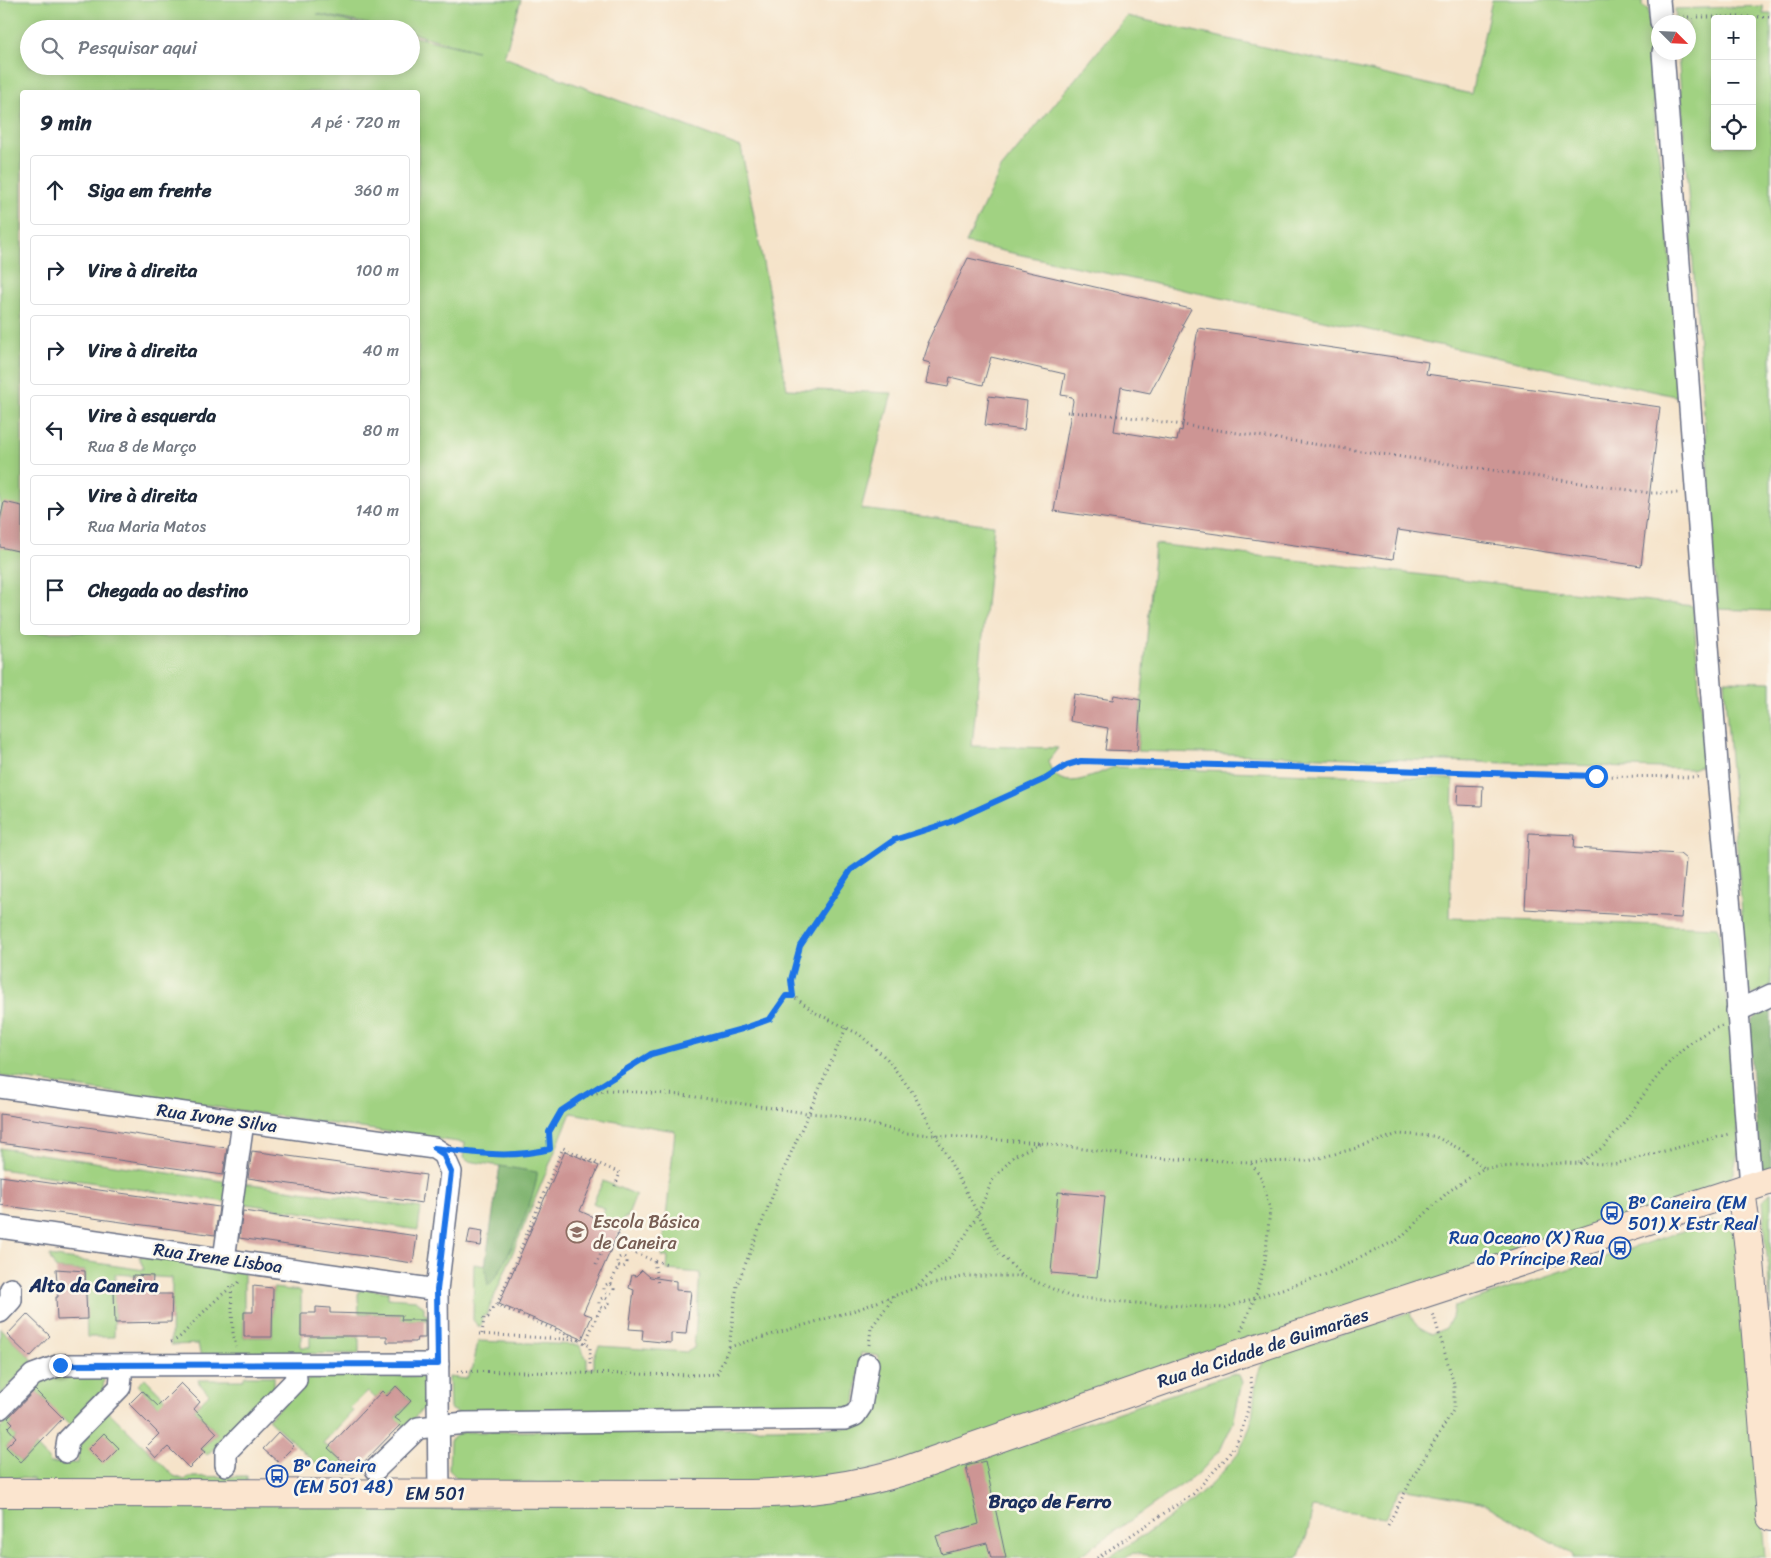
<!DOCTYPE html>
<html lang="pt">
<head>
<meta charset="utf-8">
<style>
	:root { --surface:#fff; --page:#f2f2f3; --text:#1f2937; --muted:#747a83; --line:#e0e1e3 }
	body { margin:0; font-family:Sriracha,sans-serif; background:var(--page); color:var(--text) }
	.controls { position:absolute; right:15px; top:15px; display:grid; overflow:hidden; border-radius:5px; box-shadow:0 2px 12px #0003 }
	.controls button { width:45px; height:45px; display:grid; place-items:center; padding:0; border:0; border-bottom:1px solid var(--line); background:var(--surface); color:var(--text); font:25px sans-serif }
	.compass { position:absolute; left:1651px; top:15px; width:45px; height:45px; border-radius:50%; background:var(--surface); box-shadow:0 2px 12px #0003; rotate:114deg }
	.stop { position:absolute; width:15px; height:15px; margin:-11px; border:4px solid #1a73e8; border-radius:50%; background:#fff }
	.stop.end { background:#1a73e8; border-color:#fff; box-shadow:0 1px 5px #0008 }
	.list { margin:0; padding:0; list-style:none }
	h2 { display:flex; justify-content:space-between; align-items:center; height:65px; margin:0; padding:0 20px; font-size:21px }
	h2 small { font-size:16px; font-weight:400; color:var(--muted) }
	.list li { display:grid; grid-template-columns:32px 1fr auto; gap:15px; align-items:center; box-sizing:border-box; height:70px; margin:0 10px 10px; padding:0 10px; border:1px solid var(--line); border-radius:5px }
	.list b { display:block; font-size:19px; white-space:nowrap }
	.list p { margin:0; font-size:16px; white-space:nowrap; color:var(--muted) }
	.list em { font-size:16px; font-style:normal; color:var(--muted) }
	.icon { flex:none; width:28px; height:28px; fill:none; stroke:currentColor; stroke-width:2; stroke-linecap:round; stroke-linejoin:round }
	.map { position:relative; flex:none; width:1771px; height:1558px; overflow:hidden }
	.search { position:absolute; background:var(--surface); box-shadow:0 2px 12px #0003; left:20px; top:20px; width:400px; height:55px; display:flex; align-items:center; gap:12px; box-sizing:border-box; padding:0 18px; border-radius:28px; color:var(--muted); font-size:19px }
	.panel { position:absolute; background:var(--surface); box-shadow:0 2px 12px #0003; left:20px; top:90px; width:400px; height:545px; border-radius:5px }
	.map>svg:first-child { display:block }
	.green { fill:#a1d282; stroke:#5e8070; fill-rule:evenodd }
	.forest { fill:#80b470; stroke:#4e7267 }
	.building { fill:#cd9594 }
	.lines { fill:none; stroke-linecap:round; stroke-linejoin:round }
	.street-casing { stroke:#676e83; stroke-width:24 }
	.secondary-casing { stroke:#676e83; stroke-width:30 }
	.path { stroke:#676e83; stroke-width:3; stroke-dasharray:1 4; stroke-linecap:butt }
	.street { stroke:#fff; stroke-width:21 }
	.secondary { stroke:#fbe5cf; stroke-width:28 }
	.route { stroke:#1a73e8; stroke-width:6 }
	.labels { text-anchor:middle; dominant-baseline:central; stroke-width:5; stroke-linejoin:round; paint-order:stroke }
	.street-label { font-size:18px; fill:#1b2f5e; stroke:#fbf7ec }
	.transit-label { font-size:18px; fill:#164399; stroke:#fbf7ec; text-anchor:start }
	.education-label { font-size:18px; fill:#785e54; stroke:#fbf7ec; text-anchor:start }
	.neighbourhood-label { font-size:19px; font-weight:bold; fill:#1b2f5e; stroke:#fbf7ec }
</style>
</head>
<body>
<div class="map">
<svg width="1771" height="1558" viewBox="0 0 1771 1558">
	<rect width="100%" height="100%" fill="#fbf7ec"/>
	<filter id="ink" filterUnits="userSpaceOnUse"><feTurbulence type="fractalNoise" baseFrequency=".02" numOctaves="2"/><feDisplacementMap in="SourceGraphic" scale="10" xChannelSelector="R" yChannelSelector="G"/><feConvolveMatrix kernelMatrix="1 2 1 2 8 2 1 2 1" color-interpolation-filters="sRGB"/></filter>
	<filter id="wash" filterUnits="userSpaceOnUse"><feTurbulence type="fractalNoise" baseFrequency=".0096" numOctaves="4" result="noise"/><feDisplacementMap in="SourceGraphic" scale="20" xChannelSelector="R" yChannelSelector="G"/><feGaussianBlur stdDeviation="1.12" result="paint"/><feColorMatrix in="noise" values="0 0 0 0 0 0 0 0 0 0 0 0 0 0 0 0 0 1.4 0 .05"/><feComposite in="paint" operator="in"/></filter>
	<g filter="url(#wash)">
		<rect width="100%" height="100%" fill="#f5e3c9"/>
		<g class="green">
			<path d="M0 0H521L504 57 741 147 787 389 892 393 861 509 994 525 972 746 1058 748 1048 761C1058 796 1091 776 1114 767L1453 779 1450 918 1718 927 1732 1036 1739 1149 1733 1173 1720 1189 921 1457 835 1479 756 1485 468 1483 456 1477 449 1470 450 1441 458 1434 464 1432 854 1427 868 1418 879 1356 861 1353 855 1402 849 1409 466 1416 457 1413 450 1409 449 1377 466 1379 473 1367 478 1341 579 1345 587 1359V1368H594V1357L599 1346 687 1352 694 1348 700 1273 667 1270 668 1257H662L675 1131 571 1113 487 1314 482 1317 481 1326H478L473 1320 474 1264 486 1266 500 1166 468 1161 463 1158 465 1143 0 1076ZM317 14 393 29H411V33L477 51 411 36V66H29V29H379ZM22 92H418V632H22Z"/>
			<polygon points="1492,0 1642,0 1642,6 1648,9 1656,134 1667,214 1680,397 966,243 1001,169 1127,16 1471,94"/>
			<path d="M1763 6V14H1771V611L1718 609 1678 53 1688 52V22H1676L1675 9ZM1715 19H1752V146H1715Z"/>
			<polygon points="1155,544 1693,606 1705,764 1692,769 1137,751"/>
			<polygon points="1724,681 1771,682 1771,985 1753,995 1746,990 1743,926"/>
			<polygon points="0,1148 229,1182 226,1202 0,1169"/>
			<polygon points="603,1181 636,1195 627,1218 625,1217 620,1229 600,1220 605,1209 593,1203"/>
			<polygon points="244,1183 421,1208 418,1230 240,1203"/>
			<polygon points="1771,1192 1771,1311 1763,1201"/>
			<path d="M1713 1221C1728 1226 1732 1229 1739 1242L1765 1558H1573V1554L1481 1502 1401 1488 1385 1518 1313 1507 1307 1535 1298 1558H1166L1133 1553 1126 1558H1108C1149 1531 1195 1506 1226 1468 1230 1463 1235 1459 1238 1453 1242 1446 1246 1437 1249 1429 1257 1408 1251 1375 1266 1359L1410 1312C1412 1325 1421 1328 1432 1334L1446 1328 1452 1317 1454 1307Z"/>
			<polygon points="49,1256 144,1270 139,1256 244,1272 244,1337 272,1337 273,1288 301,1291 301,1347 310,1347 310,1336 359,1336 359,1354 244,1353 244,1357 201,1357 198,1344 171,1345 172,1278 115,1274 114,1337 87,1337 85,1271 56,1269"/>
			<polygon points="360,1288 388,1292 388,1298 416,1300 424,1307 424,1314 428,1315 428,1320 401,1320 401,1315 359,1313 358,1295"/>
			<polygon points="0,1328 33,1360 0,1396"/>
			<path d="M104 1374 103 1392 70 1426 33 1388C51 1369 80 1374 104 1374Z"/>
			<polygon points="1231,1374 1239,1375 1242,1382 1241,1387 1233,1423 1220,1450 1199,1473 1076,1558 0,1558 0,1501 227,1498 439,1510 798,1492 992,1455"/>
			<polygon points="313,1375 420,1376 427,1382 427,1405 405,1427 395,1418 411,1401 396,1386 387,1396 375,1398 368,1391 350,1408 353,1411 323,1443 356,1474 327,1473 268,1419"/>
			<polygon points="245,1376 274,1376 274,1391 207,1455 201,1449 217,1433 194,1409 209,1394 199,1383 198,1380 243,1380"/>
			<polygon points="145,1378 180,1414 164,1412 138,1385"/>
			<polygon points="108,1411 174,1476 185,1480 188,1477 247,1476 247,1482 34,1484 33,1479 0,1477 0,1429 8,1418 13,1423 8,1428 16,1437 6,1447 21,1462 36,1446 50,1461 49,1463 78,1463 79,1440"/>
		</g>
		<g class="forest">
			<path d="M1771 1007V1169L1761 1172 1748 1033C1751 1018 1758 1014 1771 1007Z"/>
			<path d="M500 1166 537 1172C538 1191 511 1252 500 1270 497 1276 492 1281 488 1286L485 1266Z"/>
		</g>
		<g id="blocks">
			<g class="building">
				<polygon points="968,258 1191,309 1182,325 1184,326 1150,393 1121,387 1114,431 1177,441 1179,430 1182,431 1198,328 1428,362 1426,374 1660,407 1641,566 1398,530 1393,559 1054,511 1073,401 1072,397 1061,395 1065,374 991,357 983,385 950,377 948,387 926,383 930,363 923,361 929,343 927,343"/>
				<polygon points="989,396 1027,401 1024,430 985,425"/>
				<polygon points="4,502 22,506 22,552 0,547 0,520"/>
				<polygon points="1074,694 1113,700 1114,695 1141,700 1137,751 1105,750 1108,728 1070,721"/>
				<polygon points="1458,785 1483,786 1482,806 1457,805"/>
				<polygon points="1529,833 1575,835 1574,848 1680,854 1686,859 1681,918 1525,909"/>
				<polygon points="0,1114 227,1148 223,1175 0,1143"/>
				<polygon points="252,1151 426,1175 422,1203 248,1178"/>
				<polygon points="565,1151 599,1166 580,1211 620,1229 583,1313 592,1316 582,1339 499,1304"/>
				<polygon points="0,1176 219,1207 215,1235 0,1205"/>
				<polygon points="1058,1192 1105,1196 1097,1277 1051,1273"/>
				<polygon points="243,1211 417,1236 413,1263 239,1238"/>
				<polygon points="470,1229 483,1231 481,1246 467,1244"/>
				<polygon points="56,1269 85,1271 87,1319 57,1320 56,1297 58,1297"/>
				<polygon points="642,1270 650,1277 676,1281 676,1290 691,1291 686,1334 671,1333 671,1343 642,1340 643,1330 629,1329 634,1290 629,1288 632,1275 636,1276"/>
				<polygon points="133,1275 153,1276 152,1291 153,1294 172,1294 171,1322 115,1323 114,1290 132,1291"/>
				<polygon points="253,1286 273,1288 272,1337 244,1337 244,1312 253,1312"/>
				<polygon points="316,1307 330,1308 330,1313 402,1315 401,1320 425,1320 425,1338 417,1338 416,1342 387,1342 387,1336 301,1336 301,1313 316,1313"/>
				<polygon points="27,1314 50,1336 30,1357 7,1335"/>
				<polygon points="181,1383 200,1402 194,1409 217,1433 201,1449 205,1452 189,1468 168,1447 156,1458 146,1447 159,1434 129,1404 142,1391 158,1406"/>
				<polygon points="396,1386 411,1401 395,1418 402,1423 354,1472 328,1448 382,1391 387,1396"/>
				<polygon points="35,1390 63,1418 21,1462 6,1447 16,1437 8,1428 13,1423 8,1418"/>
				<polygon points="279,1432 294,1446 278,1462 263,1449"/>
				<polygon points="104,1433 119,1448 103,1464 88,1449"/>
				<polygon points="985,1461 1006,1558 991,1558 987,1543 942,1554 936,1536 979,1524 966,1466"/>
			</g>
		</g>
	</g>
	<g filter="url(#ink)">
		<use href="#blocks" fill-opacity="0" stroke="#676e83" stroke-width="1"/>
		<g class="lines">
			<g class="street-casing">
				<g id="street">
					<polyline points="1659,0 1661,22"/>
					<polyline points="1663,52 1718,777 1732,931 1751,1187"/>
					<polyline points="1737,1011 1771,995"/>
					<polyline points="0,1087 434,1148 443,1154 451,1172 437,1290 439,1494"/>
					<polyline points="0,1227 437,1290"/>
					<polyline points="224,1259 243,1122"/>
					<polyline points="0,1312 11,1300 11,1289"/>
					<polyline points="0,1408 33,1375 60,1365 438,1364"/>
					<polyline points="66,1452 68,1440 120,1387 122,1365"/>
					<polyline points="226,1465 226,1452 296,1380 295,1365"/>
					<polyline points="376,1469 418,1428 465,1423 845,1419 855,1415 861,1406 868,1364"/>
				</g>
			</g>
			<g class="secondary-casing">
				<g id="secondary">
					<polyline points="1741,1190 1749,1249 1771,1517"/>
					<path d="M0 1493 751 1494C806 1492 854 1487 907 1470L1248 1351 1771 1180"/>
				</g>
			</g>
			<g class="path">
				<polyline points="1678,17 1771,17"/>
				<polyline points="1067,412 1121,416 1650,493 1678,493"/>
				<polyline points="793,996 791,980 800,946 851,870 894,840 950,822 1045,779 1067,765 1081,761 1596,776 1699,777"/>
				<polyline points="582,1097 651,1054 741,1029 770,1019 786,995 793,996 816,1013 859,1034 887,1059 913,1093 999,1253 1023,1276 1071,1297 1147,1304 1225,1308 1327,1274 1399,1239 1449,1191 1484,1168 1563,1163 1615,1164 1729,1134"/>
				<path d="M462 1151C492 1155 520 1156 550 1149L549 1132 561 1111 582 1097 607 1090 682 1095 807 1113 834 1115 906 1133 1040 1143 1150 1158 1250 1162 1308 1161 1357 1148 1398 1134 1434 1136 1462 1150 1484 1168"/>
				<path d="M1579 1163C1588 1157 1600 1151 1607 1143 1641 1105 1670 1042 1722 1026"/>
				<polyline points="613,1243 654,1261 658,1284"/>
				<polyline points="614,1244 623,1222"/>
				<polyline points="632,1251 634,1246"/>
				<circle cx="622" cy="1262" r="5"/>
				<polyline points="655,1261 668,1264"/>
				<polyline points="596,1265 604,1246"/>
				<circle cx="609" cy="1289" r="5"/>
				<polyline points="610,1284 619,1266"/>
				<polyline points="231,1287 233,1332 236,1347"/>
				<polyline points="916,1288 966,1276 1023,1276"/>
				<circle cx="604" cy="1303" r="5"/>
				<polyline points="1241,1331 1255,1298 1265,1262 1270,1209 1261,1177 1250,1162"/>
				<polyline points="479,1334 579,1340 590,1346 590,1368"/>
				<polyline points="482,1334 484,1318 488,1317 490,1311 497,1305"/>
				<polyline points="579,1340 497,1305 563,1148 620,1173 615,1186"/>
				<path d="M171 1342C182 1338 186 1330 194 1322 208 1307 224 1291 241 1281"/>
				<polyline points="585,1343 601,1307"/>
				<polyline points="869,1345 871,1328 894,1297"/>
				<polyline points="729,1347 856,1310 915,1288 947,1260 965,1236 978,1214 992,1181 1014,1156 1040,1143"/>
				<polyline points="457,1371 693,1375 717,1374 729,1347 737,1285 776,1187 846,1028"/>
				<polyline points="1388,1525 1414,1475 1454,1409 1454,1384 1433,1313"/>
				<polyline points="1097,1558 1193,1494 1227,1457 1240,1437 1248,1409 1252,1388 1250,1374"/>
			</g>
			<use href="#street" class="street"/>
			<use href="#secondary" class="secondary"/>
		</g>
	</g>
	<g class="lines" filter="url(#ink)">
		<path class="route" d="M60 1365 438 1364 437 1290 451 1172 443 1154 434 1148C474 1153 510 1159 550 1149L549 1132 561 1111 582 1097 651 1054 742 1029 770 1019 786 996H793L791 980 800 946 851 870 894 840 950 822 1045 779 1067 765 1081 761 1596 776"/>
	</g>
	<defs>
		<g id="bus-ring" transform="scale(1.125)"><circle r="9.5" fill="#fbf7ec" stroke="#1a4fb4" stroke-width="1.5"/><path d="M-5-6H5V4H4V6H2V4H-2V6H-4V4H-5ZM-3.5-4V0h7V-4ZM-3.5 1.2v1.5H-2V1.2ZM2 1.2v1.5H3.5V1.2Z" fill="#1a4fb4"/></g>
		<g id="school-ring" transform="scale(1.125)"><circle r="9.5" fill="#fbf7ec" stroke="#8d6e63" stroke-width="1.5"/><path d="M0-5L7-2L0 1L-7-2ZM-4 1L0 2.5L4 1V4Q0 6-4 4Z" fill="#8d6e63"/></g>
	</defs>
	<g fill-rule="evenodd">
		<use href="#bus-ring" x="1612" y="1213"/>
		<use href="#school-ring" x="577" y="1232"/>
		<use href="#bus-ring" x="1620" y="1248"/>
		<use href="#bus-ring" x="277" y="1476"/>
	</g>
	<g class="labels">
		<g class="street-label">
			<text transform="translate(217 1118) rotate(8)">Rua Ivone Silva</text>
			<text transform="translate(218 1258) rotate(8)">Rua Irene Lisboa</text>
			<text transform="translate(1263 1348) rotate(-18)">Rua da Cidade de Guimarães</text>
			<text x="435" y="1494">EM 501</text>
		</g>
		<g class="transit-label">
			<text x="1628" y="1203">Bº Caneira (EM<tspan x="1628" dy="21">501) X Estr Real</tspan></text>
			<text x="1604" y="1238" text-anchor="end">Rua Oceano (X) Rua<tspan x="1604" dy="21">do Príncipe Real</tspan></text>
			<text x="293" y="1466">Bº Caneira<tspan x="293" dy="21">(EM 501 48)</tspan></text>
		</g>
		<g class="education-label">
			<text x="593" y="1222">Escola Básica<tspan x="593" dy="21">de Caneira</tspan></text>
		</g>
		<g class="neighbourhood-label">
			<text x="94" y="1285">Alto da Caneira</text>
			<text x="1050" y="1501">Braço de Ferro</text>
		</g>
	</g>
</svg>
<div class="controls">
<button>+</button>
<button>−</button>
<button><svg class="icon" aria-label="locate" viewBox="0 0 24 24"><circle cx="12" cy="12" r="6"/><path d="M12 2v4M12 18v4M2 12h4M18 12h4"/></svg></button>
</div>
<svg class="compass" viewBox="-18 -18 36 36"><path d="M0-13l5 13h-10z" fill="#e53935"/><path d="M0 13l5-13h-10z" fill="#747a83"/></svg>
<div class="stop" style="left:1596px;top:776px"></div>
<div class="stop end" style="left:60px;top:1365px"></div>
<div class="search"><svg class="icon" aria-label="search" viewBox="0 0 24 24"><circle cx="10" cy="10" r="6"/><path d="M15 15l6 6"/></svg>Pesquisar aqui</div>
<section class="panel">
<h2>9 min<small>A pé · 720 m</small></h2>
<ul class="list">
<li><svg class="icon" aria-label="ahead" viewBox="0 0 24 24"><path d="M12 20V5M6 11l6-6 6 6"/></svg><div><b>Siga em frente</b></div><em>360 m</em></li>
<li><svg class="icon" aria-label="right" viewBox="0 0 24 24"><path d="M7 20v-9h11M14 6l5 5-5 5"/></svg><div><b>Vire à direita</b></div><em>100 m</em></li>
<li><svg class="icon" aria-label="right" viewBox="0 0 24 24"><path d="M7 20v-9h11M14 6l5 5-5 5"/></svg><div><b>Vire à direita</b></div><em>40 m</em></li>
<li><svg class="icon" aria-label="left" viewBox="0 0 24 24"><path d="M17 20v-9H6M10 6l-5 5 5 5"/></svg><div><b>Vire à esquerda</b><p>Rua 8 de Março</p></div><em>80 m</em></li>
<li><svg class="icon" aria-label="right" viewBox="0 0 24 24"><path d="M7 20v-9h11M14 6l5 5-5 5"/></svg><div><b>Vire à direita</b><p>Rua Maria Matos</p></div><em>140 m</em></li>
<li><svg class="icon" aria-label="arrive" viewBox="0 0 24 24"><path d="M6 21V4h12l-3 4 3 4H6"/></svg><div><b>Chegada ao destino</b></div></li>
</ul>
</section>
</div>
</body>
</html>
